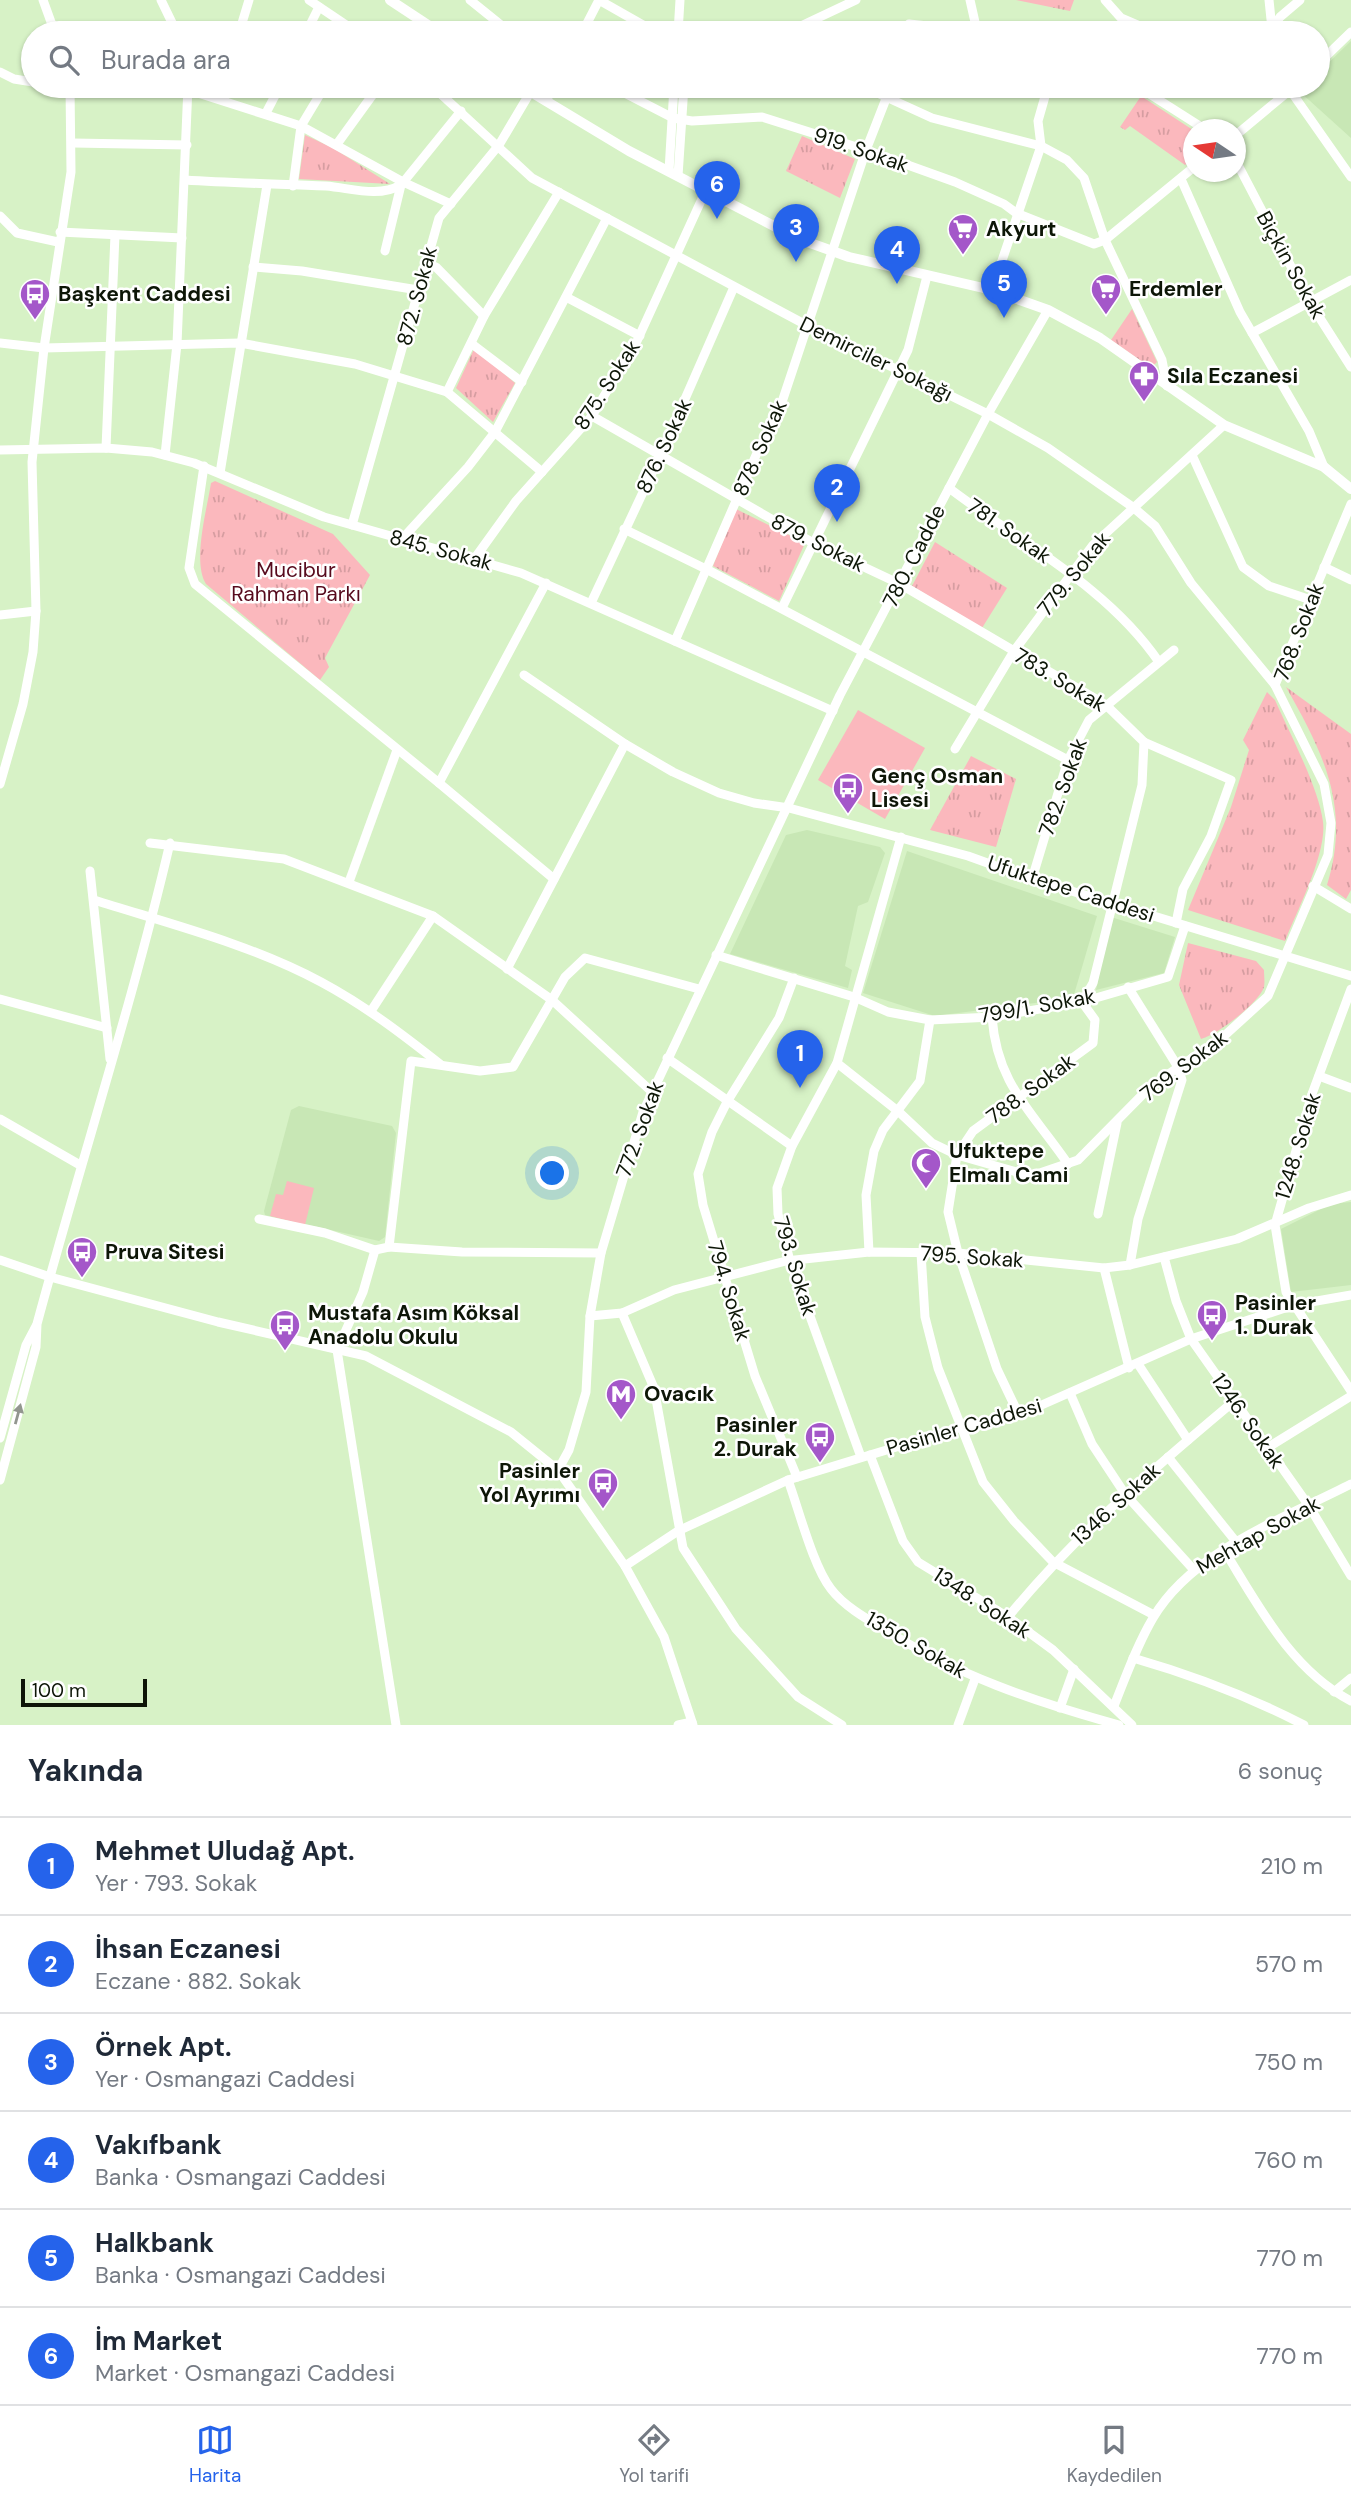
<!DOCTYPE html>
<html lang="tr">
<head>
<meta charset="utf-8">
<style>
	:root { --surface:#fff; --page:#f2f2f3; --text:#1f2937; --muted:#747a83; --line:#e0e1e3; --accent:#2563eb }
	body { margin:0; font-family:"DM Sans",sans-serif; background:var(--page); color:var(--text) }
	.compass { position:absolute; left:1183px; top:119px; width:63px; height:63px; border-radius:50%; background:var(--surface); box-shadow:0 2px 5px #0004; rotate:283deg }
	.scale { position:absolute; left:21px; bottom:18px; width:126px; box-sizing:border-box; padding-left:7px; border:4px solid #0d1607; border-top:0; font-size:19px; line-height:24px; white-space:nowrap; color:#0d1607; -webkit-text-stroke:5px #fff; paint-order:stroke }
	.you { position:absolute; left:553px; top:1174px; width:24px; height:24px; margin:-18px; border:5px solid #fff; border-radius:50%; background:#1a73e8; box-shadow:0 0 0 10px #1a73e833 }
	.badge { display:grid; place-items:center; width:46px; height:46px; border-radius:50%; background:var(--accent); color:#fff; font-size:23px; font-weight:700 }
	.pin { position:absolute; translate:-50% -58px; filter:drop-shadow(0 2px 4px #0008) }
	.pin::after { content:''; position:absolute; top:37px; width:24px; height:21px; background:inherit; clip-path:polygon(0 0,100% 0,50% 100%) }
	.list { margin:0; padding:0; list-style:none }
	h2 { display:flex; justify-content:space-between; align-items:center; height:91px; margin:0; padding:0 28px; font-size:30px }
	h2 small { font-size:23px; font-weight:400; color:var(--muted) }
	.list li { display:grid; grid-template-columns:46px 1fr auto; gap:21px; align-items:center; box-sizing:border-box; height:98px; padding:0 28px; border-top:2px solid var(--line) }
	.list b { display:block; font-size:26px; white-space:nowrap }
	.list p { margin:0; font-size:23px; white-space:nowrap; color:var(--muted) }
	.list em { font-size:23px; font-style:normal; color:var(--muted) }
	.icon { flex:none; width:38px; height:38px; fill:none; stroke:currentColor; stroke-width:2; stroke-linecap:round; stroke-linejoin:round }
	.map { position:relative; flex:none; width:1351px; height:1725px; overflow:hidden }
	.search { position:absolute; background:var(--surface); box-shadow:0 2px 5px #0004; left:21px; right:21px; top:21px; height:77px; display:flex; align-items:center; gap:18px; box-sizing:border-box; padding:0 24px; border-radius:38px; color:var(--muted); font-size:26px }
	.sheet { height:679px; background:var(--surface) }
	nav { display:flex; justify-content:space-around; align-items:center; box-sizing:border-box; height:98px; border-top:2px solid var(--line); background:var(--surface); font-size:19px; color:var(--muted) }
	nav a { display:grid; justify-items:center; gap:4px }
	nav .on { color:var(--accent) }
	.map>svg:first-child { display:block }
	.built { fill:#c8e7b5 }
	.green { fill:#fbb8bd }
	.park { fill:url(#park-tufts) }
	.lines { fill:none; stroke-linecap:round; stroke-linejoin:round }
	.minor { stroke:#fff; stroke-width:9 }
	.major { stroke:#fff; stroke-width:10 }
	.oneway { fill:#92968f }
	.labels { text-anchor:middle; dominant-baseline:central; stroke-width:5; stroke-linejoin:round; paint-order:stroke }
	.street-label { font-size:21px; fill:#0d1607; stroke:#fff }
	.poi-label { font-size:21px; font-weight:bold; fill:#0d1607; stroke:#fff; text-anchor:start }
	.park-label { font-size:21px; fill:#570a1d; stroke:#fff }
</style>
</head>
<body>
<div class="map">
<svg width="1351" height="1725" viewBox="0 0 1351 1725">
	<defs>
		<pattern id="park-tufts" width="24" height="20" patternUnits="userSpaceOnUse" patternTransform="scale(1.75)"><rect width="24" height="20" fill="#fbb8bd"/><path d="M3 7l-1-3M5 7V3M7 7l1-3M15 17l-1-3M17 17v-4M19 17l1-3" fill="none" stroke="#d69da1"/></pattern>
	</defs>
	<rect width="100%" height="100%" fill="#d7f2c6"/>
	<g class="built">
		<polygon points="1351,41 1351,138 1299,91 1305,86 1318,86 1318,73"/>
		<polygon points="807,830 880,847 885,853 868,902 858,906 845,966 852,970 848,988 730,954 786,835"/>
		<polygon points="907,851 1097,916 1073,998 935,1016 863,993"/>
		<polygon points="1111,917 1175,937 1164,973 1096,990"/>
		<polygon points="299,1106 392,1126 396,1133 385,1237 379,1241 265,1215 264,1211 291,1110"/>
		<polygon points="1351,1202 1351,1285 1291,1292 1281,1229 1331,1204"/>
	</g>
	<g class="green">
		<polygon points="858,710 925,748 885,819 818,780"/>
		<polygon points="287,1181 314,1188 305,1225 270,1216 276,1194 283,1195"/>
	</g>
	<g class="park">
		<polygon points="1016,0 1074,0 1070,11"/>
		<polygon points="1141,96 1193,130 1193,158 1185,165 1130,126 1125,130 1120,127"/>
		<polygon points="305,135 333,148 390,184 299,179"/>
		<polygon points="802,136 855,159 840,198 786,171"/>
		<polygon points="1132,309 1157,362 1151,368 1111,340"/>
		<polygon points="474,349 515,383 493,422 456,388"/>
		<path d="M215 481 333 534 370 575 325 658 329 667 320 680 206 584C192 562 207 509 211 483Z"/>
		<polygon points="736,509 805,543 779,601 713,566"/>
		<polygon points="935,542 1007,588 982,628 912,586"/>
		<path d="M1286 687 1351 734V890L1346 899 1327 885C1351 808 1324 754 1286 687Z"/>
		<path d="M1267 692 1275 700C1289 732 1319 788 1323 822 1327 853 1297 911 1285 941L1188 910 1231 807 1249 750 1243 740Z"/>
		<polygon points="971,756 1016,779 996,847 930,830"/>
		<path d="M1188 943 1256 961 1264 970C1264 975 1265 982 1264 987 1259 1003 1217 1035 1201 1039L1179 985Z"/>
	</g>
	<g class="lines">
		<g class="minor">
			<polyline points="43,0 55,33"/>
			<polyline points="161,0 177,33"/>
			<polyline points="309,0 358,33"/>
			<polyline points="470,0 511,33"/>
			<polyline points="599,0 657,33"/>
			<polyline points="970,0 977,31"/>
			<polyline points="1105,0 1121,18 1156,33"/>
			<polyline points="1269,0 1272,29"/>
			<polyline points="53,25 68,33"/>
			<polyline points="239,33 249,0"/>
			<polyline points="306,33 319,7"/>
			<polyline points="582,33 599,0"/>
			<polyline points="678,33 680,0"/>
			<polyline points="786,33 856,0"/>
			<polyline points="907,33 909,24 995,33"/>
			<polyline points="1269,33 1280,17 1300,0"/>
			<polyline points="1318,64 1351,32"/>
			<polyline points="0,72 14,79 33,82"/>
			<polyline points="176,86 301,126 403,182 451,204"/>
			<polyline points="432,86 532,178 810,327 988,414 1048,448 1134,508 1155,526 1191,583 1275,685"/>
			<polyline points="611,86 673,118 692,121 762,117 866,150 955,182 1004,204 1016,213 1094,244 1105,240 1194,167"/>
			<polyline points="862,86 932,118 1041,146 1067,160 1084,178 1105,240 1162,360 1167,386"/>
			<polyline points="1137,86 1206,130"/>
			<polyline points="1280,86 1290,90 1351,177"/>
			<polyline points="224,100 226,86"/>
			<polyline points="546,101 554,86"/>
			<polyline points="266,113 280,86"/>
			<polyline points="1236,135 1295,86"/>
			<polyline points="73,143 187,145"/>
			<polyline points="337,144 379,86"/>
			<polyline points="1236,161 1309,301 1351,367"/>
			<polyline points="669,171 674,86"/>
			<polyline points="678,176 684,86"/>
			<polyline points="1181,179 1240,312 1309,431 1324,467"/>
			<path d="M185 180C232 183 279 184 326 186 351 188 378 198 401 185"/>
			<polyline points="293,186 301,126 325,86"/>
			<polyline points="0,216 17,233 58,242"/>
			<polyline points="60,232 182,238"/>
			<polyline points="385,251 401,185 461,111"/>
			<polyline points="425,262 436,267 484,316"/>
			<polyline points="253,267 302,271 418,290"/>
			<polyline points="992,290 1041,146 1038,121 1048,86"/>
			<polyline points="566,297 640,336"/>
			<polyline points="1252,333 1351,280"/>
			<polyline points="0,343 44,348 240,343 355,364 447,392 542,472"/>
			<polyline points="472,344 522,382"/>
			<polyline points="447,392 484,316 559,192"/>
			<polyline points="592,416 815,544 900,584 1106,705 1144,742 1142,785 1093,983 1082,1002 1095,1020 1093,1043 973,1131 957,1155 948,1212 958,1253 997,1369 1019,1415"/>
			<polyline points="106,448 115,235"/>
			<polyline points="0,450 106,448 152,452 194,463 324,517 521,573 833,711"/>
			<polyline points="165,455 177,344 188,86"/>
			<polyline points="1192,455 1243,567 1269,586 1311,600"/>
			<polyline points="204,466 189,568 195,584 439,783 546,583"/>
			<polyline points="220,473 267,185"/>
			<path d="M949 488C1021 543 1107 586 1159 662"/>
			<polyline points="352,525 439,218 499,145 531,91"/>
			<polyline points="624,529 708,570 1068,760"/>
			<polyline points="402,539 468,467 495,432 607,218"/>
			<polyline points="475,558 516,501 592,416 637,341 706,190"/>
			<polyline points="1324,567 1351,580"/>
			<polyline points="591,603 660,456 734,287"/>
			<polyline points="782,608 908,350 927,276"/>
			<polyline points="0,615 36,611"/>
			<polyline points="675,641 760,446 779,411 866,150 891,86"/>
			<polyline points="524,675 625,744 673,772 719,793 754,803 789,808 968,856 1032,879 1351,976"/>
			<polyline points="1144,742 1231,780 1211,836 1183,889 1176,923"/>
			<polyline points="955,749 1014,651 1093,545 1224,425"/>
			<polyline points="439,783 554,879"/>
			<polyline points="0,784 23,704 33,652 36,611 32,462 44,348 71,172 70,86"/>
			<polyline points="150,843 284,859 433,916 552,1000 651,1091"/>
			<polyline points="90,871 110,1059"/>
			<polyline points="1032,879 1068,760 1089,720 1174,650"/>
			<polyline points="349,882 397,750"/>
			<polyline points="1313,886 1351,909"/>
			<path d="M94 900C170 924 250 944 321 982 364 1005 402 1034 440 1064"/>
			<polyline points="716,955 854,997 888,1012 930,1020 992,1017 1082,1002 1168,977 1185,926"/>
			<polyline points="507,969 625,744"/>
			<polyline points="794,978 779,1018 727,1102 712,1132 698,1174 703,1205 755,1376 797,1477"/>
			<polyline points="1128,987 1178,1067 1182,1080 1138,1219 1130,1265"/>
			<polyline points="1351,989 1312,1094 1275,1225 1286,1292 1351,1391"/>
			<polyline points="0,999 107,1028"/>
			<polyline points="371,1011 433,916"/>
			<path d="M992 1017C997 1085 1032 1111 1068 1164"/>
			<polyline points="667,1058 792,1146"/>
			<polyline points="837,1063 899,1112 932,1143 957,1155 1031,1176 1078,1160 1151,1086 1223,1037 1268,996 1328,855 1331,823 1324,784 1275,685 1351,504"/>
			<polyline points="1319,1076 1351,1088"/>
			<polyline points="0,1119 80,1165"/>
			<polyline points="1098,1214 1117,1123"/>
			<polyline points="259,1219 325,1233 375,1250"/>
			<polyline points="389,1247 462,1252 601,1253"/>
			<polyline points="869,1252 866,1195 874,1151 883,1130 920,1081 930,1020"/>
			<polyline points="921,1253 925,1317 938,1368 983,1482 1014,1521 1053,1562 1154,1615"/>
			<polyline points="1164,1257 1176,1301 1191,1339 1309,1506 1351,1576"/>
			<polyline points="0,1260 50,1277 218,1322 366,1356 511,1432 558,1470 625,1566 664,1637 693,1725"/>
			<polyline points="1104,1268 1129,1368"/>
			<polyline points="622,1313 654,1388 683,1548 736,1629 798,1697 842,1725"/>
			<polyline points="590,1316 622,1313 674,1290 786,1261 869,1252 958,1253 1104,1268 1130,1265 1237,1239 1309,1208 1351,1195"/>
			<polyline points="1138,1364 1188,1440"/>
			<polyline points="1070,1393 1092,1444 1125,1494 1193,1569"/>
			<polyline points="0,1438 26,1345 36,1326"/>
			<polyline points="1267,1448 1351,1396"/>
			<polyline points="870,1455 903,1541 918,1562 1008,1617 1053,1650 1132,1725"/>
			<polyline points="861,1457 790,1261 778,1214 777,1188 792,1146 837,1063 901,837"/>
			<polyline points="1168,1457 1237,1543"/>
			<polyline points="558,1470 569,1450 586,1392 590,1316 601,1253 643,1112 840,695 988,414 1048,310"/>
			<path d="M0 1480 36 1347 37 1324C80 1164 132 1005 170 843"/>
			<path d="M788 1480C799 1510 813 1566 831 1589 843 1605 865 1618 882 1628 956 1675 1035 1702 1119 1725"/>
			<path d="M1224 1550C1258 1605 1291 1670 1351 1701"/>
			<polyline points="625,1566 678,1531 788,1480 962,1427 1019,1415 1191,1339 1294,1305 1351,1295"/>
			<path d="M1008 1617C1075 1535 1152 1470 1233 1402"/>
			<path d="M1133 1658C1192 1675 1250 1697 1304 1725"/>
			<polyline points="1334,1692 1351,1678"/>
			<path d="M1114 1706C1126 1676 1137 1645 1153 1618 1192 1551 1285 1518 1351 1484"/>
			<polyline points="1060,1708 1074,1669"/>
			<polyline points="396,1725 337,1350 363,1292 375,1250 389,1247 411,1061 480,1071 513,1067 565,977 585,958 699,989"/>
			<polyline points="678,1725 692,1722"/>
			<polyline points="958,1725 975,1679"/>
		</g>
		<g class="major">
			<polyline points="390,0 440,33"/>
			<polyline points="521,86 629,151 799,239 849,257 992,290 1048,310 1100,338 1224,425 1324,467 1351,489"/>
		</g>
	</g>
	<defs><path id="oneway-solid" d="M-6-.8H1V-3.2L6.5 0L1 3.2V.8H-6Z" transform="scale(1.75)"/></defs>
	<use class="oneway" href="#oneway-solid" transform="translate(18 1414) rotate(-75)"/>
	<defs>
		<g id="supermarket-pin" transform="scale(1.575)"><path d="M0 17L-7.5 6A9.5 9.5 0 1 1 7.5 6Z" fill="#a457c9" stroke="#fff"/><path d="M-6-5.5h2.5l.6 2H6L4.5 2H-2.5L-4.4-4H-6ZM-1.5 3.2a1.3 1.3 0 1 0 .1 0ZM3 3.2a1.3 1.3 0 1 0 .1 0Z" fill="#fff"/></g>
		<g id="bus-pin" transform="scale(1.575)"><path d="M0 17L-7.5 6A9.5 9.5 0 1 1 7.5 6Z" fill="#a457c9" stroke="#fff"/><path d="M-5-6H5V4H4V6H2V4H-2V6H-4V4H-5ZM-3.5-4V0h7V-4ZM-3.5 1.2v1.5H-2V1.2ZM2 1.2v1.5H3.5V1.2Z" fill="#fff"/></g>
		<g id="pharmacy-pin" transform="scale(1.575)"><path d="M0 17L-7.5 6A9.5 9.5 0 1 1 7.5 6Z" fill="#a457c9" stroke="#fff"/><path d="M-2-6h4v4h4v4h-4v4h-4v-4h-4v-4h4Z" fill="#fff"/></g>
		<g id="mosque-pin" transform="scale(1.575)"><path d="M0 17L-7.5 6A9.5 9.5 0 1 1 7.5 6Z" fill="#a457c9" stroke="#fff"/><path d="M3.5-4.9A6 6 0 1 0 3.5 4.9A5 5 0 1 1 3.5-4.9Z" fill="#fff"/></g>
		<g id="metro-pin" transform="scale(1.575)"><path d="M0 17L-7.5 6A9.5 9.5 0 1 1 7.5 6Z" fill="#a457c9" stroke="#fff"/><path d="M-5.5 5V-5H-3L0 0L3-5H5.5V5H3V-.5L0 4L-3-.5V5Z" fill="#fff"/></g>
	</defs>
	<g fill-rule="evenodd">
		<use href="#supermarket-pin" x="963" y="229"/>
		<use href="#supermarket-pin" x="1106" y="289"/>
		<use href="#bus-pin" x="35" y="294"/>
		<use href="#pharmacy-pin" x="1144" y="376"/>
		<use href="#bus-pin" x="848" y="788"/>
		<use href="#mosque-pin" x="926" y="1163"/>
		<use href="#bus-pin" x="82" y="1252"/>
		<use href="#bus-pin" x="1212" y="1315"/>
		<use href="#bus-pin" x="285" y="1325"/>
		<use href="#metro-pin" x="621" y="1394"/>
		<use href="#bus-pin" x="820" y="1437"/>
		<use href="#bus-pin" x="603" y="1483"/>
	</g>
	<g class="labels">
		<g class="street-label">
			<text transform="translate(861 150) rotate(19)">919. Sokak</text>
			<text transform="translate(1291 265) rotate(61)">Biçkin Sokak</text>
			<text transform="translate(417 296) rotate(-75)">872. Sokak</text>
			<text transform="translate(876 359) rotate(26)">Demirciler Sokağı</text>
			<text transform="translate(607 385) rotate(-57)">875. Sokak</text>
			<text transform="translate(664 446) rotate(-65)">876. Sokak</text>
			<text transform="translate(760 448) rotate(-66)">878. Sokak</text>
			<text transform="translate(1009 531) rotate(35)">781. Sokak</text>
			<text transform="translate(818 543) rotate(27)">879. Sokak</text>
			<text transform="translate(441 550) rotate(15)">845. Sokak</text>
			<text transform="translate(914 556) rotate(-63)">780. Cadde</text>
			<text transform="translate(1074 574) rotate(-51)">779. Sokak</text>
			<text transform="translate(1299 632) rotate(-69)">768. Sokak</text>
			<text transform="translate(1060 680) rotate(31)">783. Sokak</text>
			<text transform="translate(1063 787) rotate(-70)">782. Sokak</text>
			<text transform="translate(1071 889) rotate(18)">Ufuktepe Caddesi</text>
			<text transform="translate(1037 1006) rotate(-10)">799/1. Sokak</text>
			<text transform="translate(1184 1066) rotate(-37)">769. Sokak</text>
			<text transform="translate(1031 1089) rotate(-36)">788. Sokak</text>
			<text transform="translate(640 1129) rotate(-70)">772. Sokak</text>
			<text transform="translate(1298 1146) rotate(-73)">1248. Sokak</text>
			<text transform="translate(972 1257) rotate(4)">795. Sokak</text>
			<text transform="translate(795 1266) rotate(73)">793. Sokak</text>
			<text transform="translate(729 1291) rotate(73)">794. Sokak</text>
			<text transform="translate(1248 1421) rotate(55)">1246. Sokak</text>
			<text transform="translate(964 1427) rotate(-16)">Pasinler Caddesi</text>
			<text transform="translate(1116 1504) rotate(-42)">1346. Sokak</text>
			<text transform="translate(1258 1535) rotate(-29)">Mehtap Sokak</text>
			<text transform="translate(982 1603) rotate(33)">1348. Sokak</text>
			<text transform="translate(916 1645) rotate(30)">1350. Sokak</text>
		</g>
		<g class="poi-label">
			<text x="986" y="229">Akyurt</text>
			<text x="1129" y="289">Erdemler</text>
			<text x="58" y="294">Başkent Caddesi</text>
			<text x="1167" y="376">Sıla Eczanesi</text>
			<text x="871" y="776">Genç Osman<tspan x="871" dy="24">Lisesi</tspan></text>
			<text x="949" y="1151">Ufuktepe<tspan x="949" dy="24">Elmalı Cami</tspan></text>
			<text x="105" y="1252">Pruva Sitesi</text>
			<text x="1235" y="1303">Pasinler<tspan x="1235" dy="24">1. Durak</tspan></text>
			<text x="308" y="1313">Mustafa Asım Köksal<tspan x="308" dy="24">Anadolu Okulu</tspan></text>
			<text x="644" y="1394">Ovacık</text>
			<text x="797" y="1425" text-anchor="end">Pasinler<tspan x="797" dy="24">2. Durak</tspan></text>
			<text x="580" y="1471" text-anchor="end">Pasinler<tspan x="580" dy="24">Yol Ayrımı</tspan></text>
		</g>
		<g class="park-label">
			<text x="296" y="570">Mucibur<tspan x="296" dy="24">Rahman Parkı</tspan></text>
		</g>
	</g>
</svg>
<svg class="compass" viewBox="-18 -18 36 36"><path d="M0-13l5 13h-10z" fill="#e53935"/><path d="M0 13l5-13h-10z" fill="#747a83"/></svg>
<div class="scale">100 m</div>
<div class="you"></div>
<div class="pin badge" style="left:800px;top:1088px">1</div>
<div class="pin badge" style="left:837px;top:522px">2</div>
<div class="pin badge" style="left:796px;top:262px">3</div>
<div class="pin badge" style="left:897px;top:284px">4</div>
<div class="pin badge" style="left:1004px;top:318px">5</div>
<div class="pin badge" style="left:717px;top:219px">6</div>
<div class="search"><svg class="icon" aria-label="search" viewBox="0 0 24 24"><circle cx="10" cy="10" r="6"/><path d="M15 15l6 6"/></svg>Burada ara</div>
</div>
<section class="sheet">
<h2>Yakında<small>6 sonuç</small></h2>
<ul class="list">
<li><span class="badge">1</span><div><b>Mehmet Uludağ Apt.</b><p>Yer · 793. Sokak</p></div><em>210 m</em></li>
<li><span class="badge">2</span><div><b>İhsan Eczanesi</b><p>Eczane · 882. Sokak</p></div><em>570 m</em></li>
<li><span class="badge">3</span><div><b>Örnek Apt.</b><p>Yer · Osmangazi Caddesi</p></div><em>750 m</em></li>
<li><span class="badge">4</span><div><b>Vakıfbank</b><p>Banka · Osmangazi Caddesi</p></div><em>760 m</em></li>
<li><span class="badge">5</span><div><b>Halkbank</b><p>Banka · Osmangazi Caddesi</p></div><em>770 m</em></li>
<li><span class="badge">6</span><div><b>İm Market</b><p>Market · Osmangazi Caddesi</p></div><em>770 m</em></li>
</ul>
</section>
<nav>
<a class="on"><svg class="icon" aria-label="map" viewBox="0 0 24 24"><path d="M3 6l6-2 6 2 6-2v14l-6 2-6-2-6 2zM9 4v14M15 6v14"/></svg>Harita</a>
<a><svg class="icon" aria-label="directions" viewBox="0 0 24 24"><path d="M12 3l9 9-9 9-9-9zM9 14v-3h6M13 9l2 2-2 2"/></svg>Yol tarifi</a>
<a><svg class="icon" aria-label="saved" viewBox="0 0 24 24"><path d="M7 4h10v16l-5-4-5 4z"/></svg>Kaydedilen</a>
</nav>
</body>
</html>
